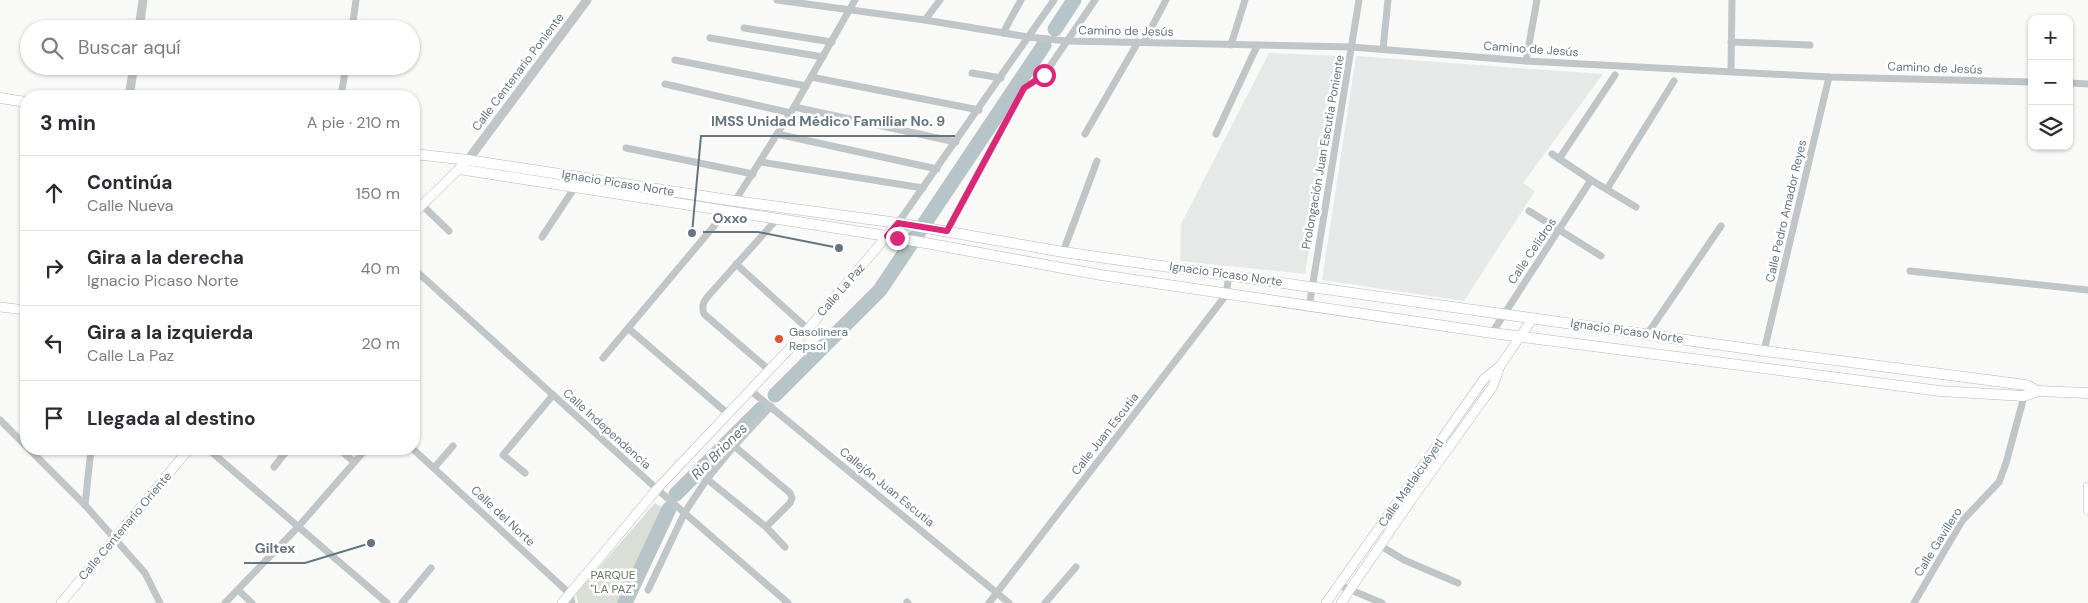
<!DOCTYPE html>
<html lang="es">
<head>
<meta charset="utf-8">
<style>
	:root { --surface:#fff; --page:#f2f2f3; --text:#2b2b33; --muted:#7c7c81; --line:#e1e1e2 }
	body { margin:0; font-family:"DM Sans",sans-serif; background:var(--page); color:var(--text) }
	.controls { position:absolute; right:15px; top:15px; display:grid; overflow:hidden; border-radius:10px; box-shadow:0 1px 4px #0004 }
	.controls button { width:45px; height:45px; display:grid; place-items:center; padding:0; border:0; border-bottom:1px solid var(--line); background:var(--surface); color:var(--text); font:25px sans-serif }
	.stop { position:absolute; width:15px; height:15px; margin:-11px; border:4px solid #db2777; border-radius:50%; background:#fff }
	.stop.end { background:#db2777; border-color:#fff; box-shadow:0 1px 5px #0008 }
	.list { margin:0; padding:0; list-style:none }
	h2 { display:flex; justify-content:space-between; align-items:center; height:65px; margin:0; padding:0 20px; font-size:21px }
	h2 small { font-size:16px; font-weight:400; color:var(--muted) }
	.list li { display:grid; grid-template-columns:32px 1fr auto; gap:15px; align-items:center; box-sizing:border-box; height:75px; padding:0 20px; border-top:1px solid var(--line) }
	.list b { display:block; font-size:19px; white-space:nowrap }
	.list p { margin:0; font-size:16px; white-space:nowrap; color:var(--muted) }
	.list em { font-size:16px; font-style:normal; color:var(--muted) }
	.icon { flex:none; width:28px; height:28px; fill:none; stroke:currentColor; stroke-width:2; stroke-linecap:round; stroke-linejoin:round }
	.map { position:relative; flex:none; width:2088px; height:603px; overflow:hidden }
	.search { position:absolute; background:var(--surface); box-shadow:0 1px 4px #0004; left:20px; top:20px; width:400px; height:55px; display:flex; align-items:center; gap:12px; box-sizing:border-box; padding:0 18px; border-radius:28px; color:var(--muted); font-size:19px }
	.panel { position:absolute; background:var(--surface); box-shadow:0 1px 4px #0004; left:20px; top:90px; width:400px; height:365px; border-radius:20px }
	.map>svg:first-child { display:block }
	.built { fill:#e7e8e8 }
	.green { fill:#d9ded6 }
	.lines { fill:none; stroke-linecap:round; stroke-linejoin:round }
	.river { stroke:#b8c5c8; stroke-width:15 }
	.secondary-casing { stroke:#b3b9bd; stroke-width:10 }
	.primary-casing { stroke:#b4b9bd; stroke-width:11 }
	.minor { stroke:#c0c5c8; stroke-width:7 }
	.tertiary { stroke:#c0c5c8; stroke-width:9 }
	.secondary { stroke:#fff; stroke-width:9 }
	.primary { stroke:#fff; stroke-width:10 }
	.route { stroke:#db2777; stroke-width:6 }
	.poi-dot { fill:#db5735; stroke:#fff; stroke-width:2 }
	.labels { text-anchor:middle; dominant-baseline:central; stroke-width:5; stroke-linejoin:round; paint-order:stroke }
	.street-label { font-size:12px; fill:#657580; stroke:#fff }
	.poi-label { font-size:12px; fill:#657580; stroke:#fff; text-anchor:start }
	.park-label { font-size:12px; fill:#687864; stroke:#fff }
	.water-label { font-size:14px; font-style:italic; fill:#60747a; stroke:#fff }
	.leader { fill:none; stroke:#657580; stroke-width:2 }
	.callout-dot { fill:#657580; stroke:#fff; stroke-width:2 }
	.callout-label { font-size:14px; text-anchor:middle; font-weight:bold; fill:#657580; stroke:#fff; stroke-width:5; stroke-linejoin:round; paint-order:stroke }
</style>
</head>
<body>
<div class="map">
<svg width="2088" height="603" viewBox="0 0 2088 603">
	<rect width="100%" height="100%" fill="#f9f9f7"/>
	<g class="built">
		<polygon points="1269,53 1342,56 1305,274 1180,261 1181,224"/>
		<polygon points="1356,56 1603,74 1523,183 1535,191 1464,301 1322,280"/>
	</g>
	<polygon class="green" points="655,503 668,511 625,603 578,603 576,594"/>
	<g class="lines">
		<g class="river">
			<polyline points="1055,29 1074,0"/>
			<polyline points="775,395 880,290 1044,45"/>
			<polyline points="676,494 761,409"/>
			<polyline points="625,603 669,509"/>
		</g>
		<g class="secondary-casing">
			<g id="secondary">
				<polyline points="414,213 464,164"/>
				<polyline points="0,307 26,310"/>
				<polyline points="2088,487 2088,510"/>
				<polyline points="61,603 189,449"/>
				<polyline points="562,603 657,489 808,329 898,223"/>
				<polyline points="1326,603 1484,379 1500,366 1533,318"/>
				<polyline points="1341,603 1414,496 1493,386 1500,366"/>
			</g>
		</g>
		<g class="primary-casing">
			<g id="primary">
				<polyline points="0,98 26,102"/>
				<polyline points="414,154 468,160 735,201 898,223 1063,252 1764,351 2026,385 2038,391"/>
				<polyline points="459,169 887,236 1101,275 1492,333 1940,391 2024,396 2038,391 2088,393"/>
			</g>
		</g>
		<g class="minor">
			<polyline points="777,0 925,20 1028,37 1067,41 1352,47 1526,61 1829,77 2032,82"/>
			<polyline points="925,20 940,0"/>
			<polyline points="744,28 832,42"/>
			<polyline points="352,29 356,0"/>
			<polyline points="1003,33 1021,0"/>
			<polyline points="710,38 823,57"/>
			<polyline points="1144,42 1166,0"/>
			<polyline points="1731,42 1810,45"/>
			<polyline points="1231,45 1245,0"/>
			<polyline points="1383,49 1388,0"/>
			<polyline points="675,60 806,86"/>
			<polyline points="1526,61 1537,0"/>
			<polyline points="1731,71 1732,0"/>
			<polyline points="972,73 1001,78"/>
			<polyline points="811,77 979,110"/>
			<polyline points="2069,83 2088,84"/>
			<polyline points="665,84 791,113"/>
			<polyline points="341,96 346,66"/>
			<polyline points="794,107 956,142"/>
			<polyline points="777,134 937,169"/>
			<polyline points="1085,134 1138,42"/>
			<polyline points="1216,134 1257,46"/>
			<polyline points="626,148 753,174"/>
			<polyline points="1552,154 1591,180 1636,207"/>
			<polyline points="1559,159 1615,75"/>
			<polyline points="760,162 923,188"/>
			<polyline points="1607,189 1674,81"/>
			<polyline points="422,205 449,231"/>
			<polyline points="1529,211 1601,256"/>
			<polyline points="898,223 1054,0"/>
			<polyline points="947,231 1024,88 1044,75 1095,0"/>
			<polyline points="542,237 575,187"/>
			<polyline points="1063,252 1097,161"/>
			<polyline points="736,264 808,329"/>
			<polyline points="414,269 657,489 788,603"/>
			<polyline points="1910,271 2088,290"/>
			<polyline points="1309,307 1359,0"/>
			<polyline points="629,329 727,413"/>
			<polyline points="1492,333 1591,180"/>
			<polyline points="1648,333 1721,226"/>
			<polyline points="1764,351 1829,77"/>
			<polyline points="603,358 735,201 794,107 855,0"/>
			<path d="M769 370 704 314C701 305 704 301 709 295L777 219"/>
			<polyline points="750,390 1009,603"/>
			<polyline points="0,420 26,446"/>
			<polyline points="734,446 790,493 792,498 790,503 766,527"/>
			<polyline points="29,449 85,505 145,573 160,603"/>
			<polyline points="208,449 387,603"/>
			<polyline points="339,449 354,462"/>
			<polyline points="413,449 570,594 572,603"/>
			<polyline points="274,467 288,449"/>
			<polyline points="434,468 453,446"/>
			<polyline points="525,473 503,455 553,395"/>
			<polyline points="707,479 766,527 785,547"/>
			<polyline points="85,505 91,449"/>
			<polyline points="1381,546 1404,560 1458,583"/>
			<polyline points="1339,585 1382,603"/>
			<polyline points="238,590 252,603"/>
			<polyline points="648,590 685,512 707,479 734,446 771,406"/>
			<polyline points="907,602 908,603"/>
			<polyline points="225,603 298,527 366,449"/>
			<polyline points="402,603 431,568"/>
			<polyline points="989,603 1226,295 1229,275"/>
			<polyline points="1045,603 1076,567"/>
			<polyline points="1914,603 1962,521 1999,482 2006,463 2025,393"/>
		</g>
		<g class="tertiary">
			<polyline points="139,29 143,0"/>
			<polyline points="129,96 134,66"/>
			<polyline points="468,160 587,0"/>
		</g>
		<use href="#secondary" class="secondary"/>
		<use href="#primary" class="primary"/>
	</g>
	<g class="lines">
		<polyline class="route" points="897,238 887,236 898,223 947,231 1024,88 1044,75"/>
	</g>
	<circle class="poi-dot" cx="779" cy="339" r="5"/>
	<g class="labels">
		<g class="street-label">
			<text transform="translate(1126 31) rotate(1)">Camino de Jesús</text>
			<text transform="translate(1531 49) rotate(4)">Camino de Jesús</text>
			<text transform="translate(1935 68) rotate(2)">Camino de Jesús</text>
			<text transform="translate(518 72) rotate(-53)">Calle Centenario Poniente</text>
			<text transform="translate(1323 152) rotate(-80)">Prolongación Juan Escutia Poniente</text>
			<text transform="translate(618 183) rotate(9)">Ignacio Picaso Norte</text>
			<text transform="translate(1786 211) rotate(-77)">Calle Pedro Amador Reyes</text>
			<text transform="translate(1532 251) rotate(-56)">Calle Celidros</text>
			<text transform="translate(1226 274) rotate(8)">Ignacio Picaso Norte</text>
			<text transform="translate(841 290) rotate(-49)">Calle La Paz</text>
			<text transform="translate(1627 331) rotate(8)">Ignacio Picaso Norte</text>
			<text transform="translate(607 429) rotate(42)">Calle Independencia</text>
			<text transform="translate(1105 434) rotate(-52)">Calle Juan Escutia</text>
			<text transform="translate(1411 483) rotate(-55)">Calle Matlalcuéyetl</text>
			<text transform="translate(887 487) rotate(39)">Callejón Juan Escutia</text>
			<text transform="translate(503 516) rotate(43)">Calle del Norte</text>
			<text transform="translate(125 526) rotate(-50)">Calle Centenario Oriente</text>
			<text transform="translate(1938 542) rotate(-58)">Calle Gavillero</text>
		</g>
		<g class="poi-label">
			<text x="789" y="332">Gasolinera<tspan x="789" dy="14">Repsol</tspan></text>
		</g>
		<g class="park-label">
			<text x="613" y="575">PARQUE<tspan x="613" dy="14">"LA PAZ"</tspan></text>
		</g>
		<g class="water-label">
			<text transform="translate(719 451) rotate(-45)">Rio Briones</text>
		</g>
	</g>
	<path class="leader" d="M692 233L701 136H955M839 248L758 232H703M371 543L305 563H244"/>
	<g class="callout-dot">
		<circle cx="692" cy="233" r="5"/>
		<circle cx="839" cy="248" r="5"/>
		<circle cx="371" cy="543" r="5"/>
	</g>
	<g class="callout-label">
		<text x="828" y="126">IMSS Unidad Médico Familiar No. 9</text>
		<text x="730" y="223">Oxxo</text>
		<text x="275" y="553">Giltex</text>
	</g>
</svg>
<div class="controls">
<button>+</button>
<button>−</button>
<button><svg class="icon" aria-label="layers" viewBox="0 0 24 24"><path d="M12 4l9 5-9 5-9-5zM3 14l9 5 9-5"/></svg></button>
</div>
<div class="stop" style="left:1044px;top:75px"></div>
<div class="stop end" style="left:897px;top:238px"></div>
<div class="search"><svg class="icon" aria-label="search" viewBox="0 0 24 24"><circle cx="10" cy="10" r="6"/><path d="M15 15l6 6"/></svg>Buscar aquí</div>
<section class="panel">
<h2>3 min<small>A pie · 210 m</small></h2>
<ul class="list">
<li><svg class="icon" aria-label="ahead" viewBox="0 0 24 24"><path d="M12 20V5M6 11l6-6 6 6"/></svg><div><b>Continúa</b><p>Calle Nueva</p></div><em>150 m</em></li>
<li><svg class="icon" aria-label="right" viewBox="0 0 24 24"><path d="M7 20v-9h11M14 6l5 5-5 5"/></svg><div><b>Gira a la derecha</b><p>Ignacio Picaso Norte</p></div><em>40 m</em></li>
<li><svg class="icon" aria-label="left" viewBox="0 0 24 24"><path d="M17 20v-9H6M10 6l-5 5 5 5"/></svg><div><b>Gira a la izquierda</b><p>Calle La Paz</p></div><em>20 m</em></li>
<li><svg class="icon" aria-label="arrive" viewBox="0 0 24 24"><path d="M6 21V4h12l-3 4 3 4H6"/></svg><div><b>Llegada al destino</b></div></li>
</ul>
</section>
</div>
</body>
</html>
